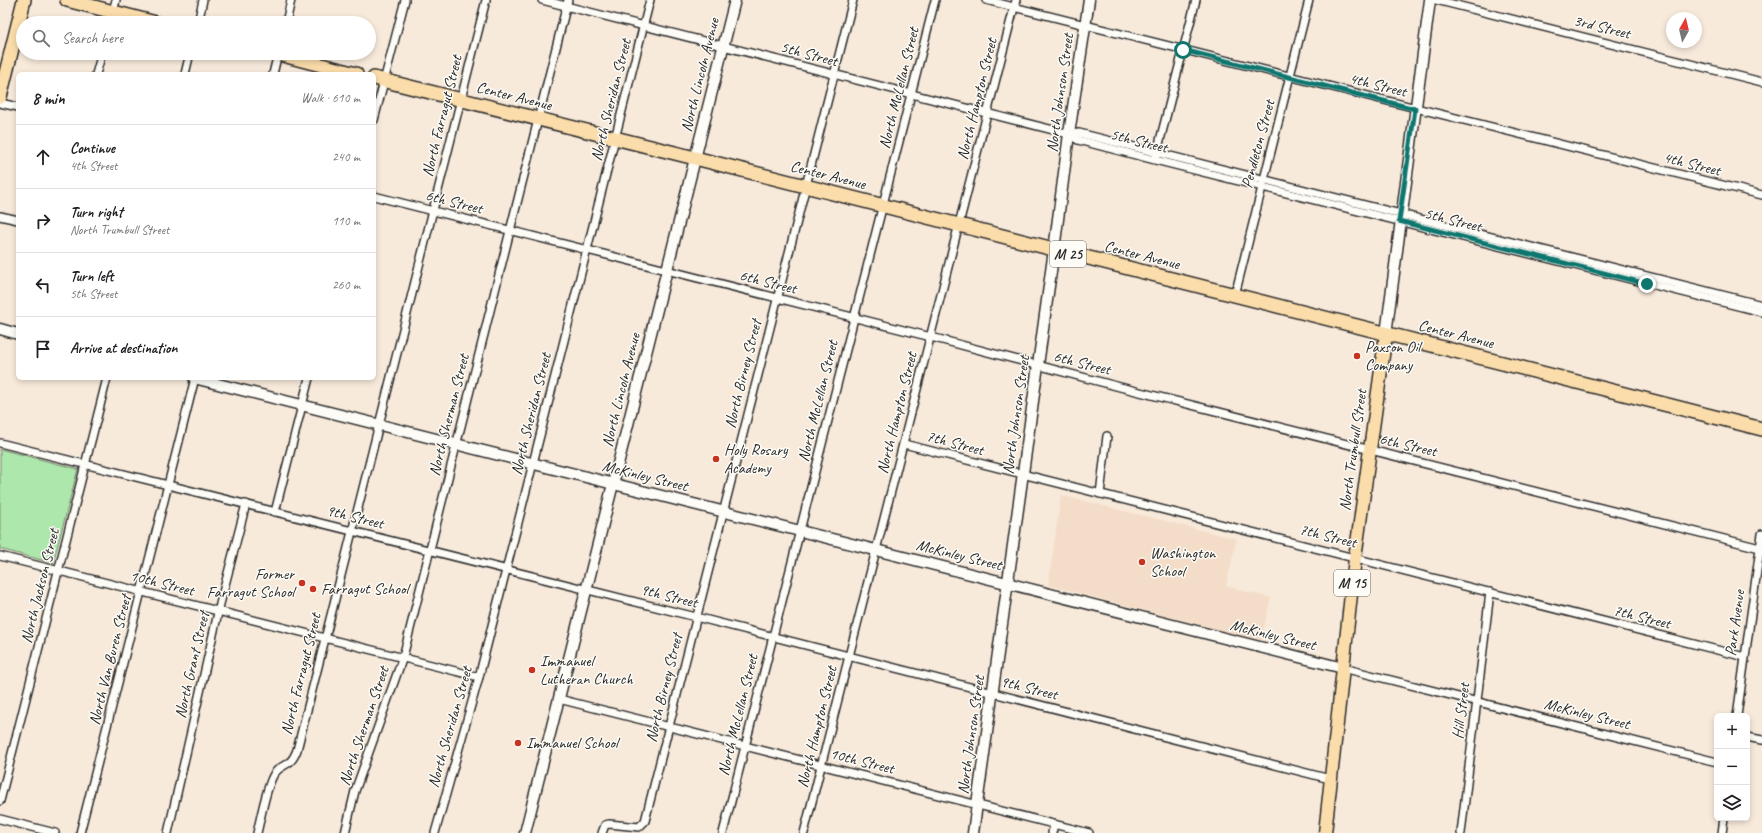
<!DOCTYPE html>
<html lang="en">
<head>
<meta charset="utf-8">
<style>
	:root { --surface:#fff; --page:#f2f2f2; --text:#202124; --muted:#757577; --line:#e0e0e0 }
	body { margin:0; font-family:Caveat,sans-serif; background:var(--page); color:var(--text) }
	.controls { position:absolute; right:12px; bottom:12px; display:grid; overflow:hidden; border-radius:6px; box-shadow:0 2px 6px #0003 }
	.controls button { width:36px; height:36px; display:grid; place-items:center; padding:0; border:0; border-bottom:1px solid var(--line); background:var(--surface); color:var(--text); font:20px sans-serif }
	.compass { position:absolute; left:1666px; top:12px; width:36px; height:36px; border-radius:50%; background:var(--surface); box-shadow:0 2px 6px #0003; rotate:8deg }
	.stop { position:absolute; width:12px; height:12px; margin:-9px; border:3px solid #0f766e; border-radius:50%; background:#fff }
	.stop.end { background:#0f766e; border-color:#fff; box-shadow:0 1px 4px #0008 }
	.list { margin:0; padding:0; list-style:none }
	h2 { display:flex; justify-content:space-between; align-items:center; height:52px; margin:0; padding:0 16px; font-size:17px }
	h2 small { font-size:13px; font-weight:400; color:var(--muted) }
	.list li { display:grid; grid-template-columns:26px 1fr auto; gap:12px; align-items:center; box-sizing:border-box; height:64px; padding:0 16px; border-top:1px solid var(--line) }
	.list b { display:block; font-size:15px; white-space:nowrap }
	.list p { margin:0; font-size:13px; white-space:nowrap; color:var(--muted) }
	.list em { font-size:13px; font-style:normal; color:var(--muted) }
	.icon { flex:none; width:22px; height:22px; fill:none; stroke:currentColor; stroke-width:2; stroke-linecap:round; stroke-linejoin:round }
	.map { position:relative; flex:none; width:1762px; height:833px; overflow:hidden }
	.search { position:absolute; background:var(--surface); box-shadow:0 2px 6px #0003; left:16px; top:16px; width:360px; height:44px; display:flex; align-items:center; gap:10px; box-sizing:border-box; padding:0 14px; border-radius:22px; color:var(--muted); font-size:15px }
	.panel { position:absolute; background:var(--surface); box-shadow:0 2px 6px #0003; left:16px; top:72px; width:360px; height:308px; border-radius:6px }
	.map>svg:first-child { display:block }
	.built { fill:#f4ddc8 }
	.green { fill:#ade7ab; stroke:#6c896b }
	.lines { fill:none; stroke-linecap:round; stroke-linejoin:round }
	.street-casing { stroke:#2b2b2b; stroke-width:10 }
	.secondary-casing { stroke:#2b2b2b; stroke-width:13 }
	.primary-casing { stroke:#2b2b2b; stroke-width:15 }
	.highway-casing { stroke:#2b2b2b; stroke-width:16 }
	.street { stroke:#fdfcf7; stroke-width:7 }
	.secondary { stroke:#fdfcf7; stroke-width:10 }
	.primary { stroke:#fbddab; stroke-width:12 }
	.highway { stroke:#fbddab; stroke-width:13 }
	.route { stroke:#0f766e; stroke-width:5 }
	.poi-dot { fill:#c8321e; stroke:#fdfcf7; stroke-width:1.5 }
	.labels { text-anchor:middle; dominant-baseline:central; stroke-width:3; stroke-linejoin:round; paint-order:stroke }
	.shield { fill:#fdfcf7; stroke:#6a6a68; stroke-width:1 }
	.shield-label { font-size:15px; font-weight:bold; fill:#2b2b2b }
	.street-label { font-size:16px; fill:#2b2b2b; stroke:#fdfcf7 }
	.poi-label { font-size:16px; fill:#2b2b2b; stroke:#fdfcf7; text-anchor:start }
</style>
</head>
<body>
<div class="map">
<svg width="1762" height="833" viewBox="0 0 1762 833">
	<rect width="100%" height="100%" fill="#f8eadb"/>
	<filter id="ink" filterUnits="userSpaceOnUse"><feTurbulence type="fractalNoise" baseFrequency=".025" numOctaves="2"/><feDisplacementMap in="SourceGraphic" scale="8" xChannelSelector="R" yChannelSelector="G"/><feConvolveMatrix kernelMatrix="1 2 1 2 8 2 1 2 1" color-interpolation-filters="sRGB"/></filter>
	<g filter="url(#ink)">
		<polygon class="built" points="1061,495 1237,539 1226,586 1271,598 1261,641 1048,585"/>
		<polygon class="green" points="0,449 78,469 53,563 0,549"/>
		<g class="lines">
			<g class="street-casing">
				<g id="street">
					<polyline points="542,0 1069,134 1078,140 1155,160 1762,312"/>
					<polyline points="986,0 1762,195"/>
					<polyline points="1436,0 1762,82"/>
					<polyline points="110,23 116,0"/>
					<polyline points="198,23 203,0"/>
					<polyline points="286,23 291,0"/>
					<polyline points="96,74 102,53"/>
					<polyline points="185,74 190,53"/>
					<polyline points="273,74 278,53"/>
					<polyline points="0,103 18,107"/>
					<polyline points="374,120 405,0"/>
					<polyline points="1069,134 1079,133 1762,305"/>
					<polyline points="1156,156 1196,0"/>
					<polyline points="374,196 931,337 1120,387 1760,548"/>
					<polyline points="0,216 18,220"/>
					<polyline points="1235,295 1309,0"/>
					<polyline points="0,443 696,617 1330,779"/>
					<polyline points="904,444 1745,657"/>
					<polyline points="1100,494 1107,436"/>
					<polyline points="275,512 309,378"/>
					<polyline points="0,556 479,677"/>
					<polyline points="1343,668 1717,762"/>
					<polyline points="559,699 1089,833"/>
					<polyline points="1737,716 1762,534"/>
					<polyline points="1747,737 1762,740"/>
					<polyline points="0,801 107,378"/>
					<polyline points="0,819 55,833"/>
					<polyline points="80,833 195,378"/>
					<polyline points="168,833 220,604 246,504"/>
					<path d="M257 833C261 817 266 787 274 774 282 762 290 769 297 750L486 0"/>
					<polyline points="345,833 355,791 403,657 568,0"/>
					<polyline points="435,833 479,677 650,0"/>
					<polyline points="602,833 605,825 609,824 639,827 645,821 853,0"/>
					<polyline points="723,833 935,0"/>
					<polyline points="804,833 1016,0"/>
					<polyline points="1052,833 1054,824"/>
					<polyline points="1461,833 1490,592"/>
					<polyline points="1722,833 1724,818"/>
				</g>
			</g>
			<g class="secondary-casing">
				<g id="secondary">
					<polyline points="0,329 18,334"/>
					<polyline points="1386,334 1430,0"/>
					<polyline points="194,378 1343,668"/>
					<polyline points="525,833 735,0"/>
					<polyline points="973,833 1054,250 1069,134 1089,0"/>
				</g>
			</g>
			<g class="primary-casing">
				<polyline id="primary" points="1325,833 1355,558 1386,334"/>
			</g>
			<g class="highway-casing">
				<g id="highway">
					<polyline points="67,0 156,23"/>
					<polyline points="275,53 356,74"/>
					<polyline points="374,78 695,158 1762,429"/>
					<polyline points="0,97 24,0"/>
				</g>
			</g>
			<use href="#street" class="street"/>
			<use href="#secondary" class="secondary"/>
			<use href="#primary" class="primary"/>
			<use href="#highway" class="highway"/>
		</g>
	</g>
	<g class="lines" filter="url(#ink)">
		<polyline class="route" points="1183,50 1415,109 1399,221 1647,284"/>
	</g>
	<g class="poi-dot">
		<circle cx="1357" cy="356" r="4"/>
		<circle cx="716" cy="459" r="4"/>
		<circle cx="1142" cy="562" r="4"/>
		<circle cx="302" cy="583" r="4"/>
		<circle cx="313" cy="589" r="4"/>
		<circle cx="532" cy="670" r="4"/>
		<circle cx="518" cy="743" r="4"/>
	</g>
	<g class="labels">
		<g class="shield">
			<rect x="1050" y="241" width="36" height="26" rx="3"/>
			<rect x="1334" y="570" width="36" height="26" rx="3"/>
		</g>
		<g class="shield-label">
			<text x="1068" y="254">M 25</text>
			<text x="1352" y="583">M 15</text>
		</g>
		<g class="street-label">
			<text transform="translate(1602 27) rotate(14)">3rd Street</text>
			<text transform="translate(809 54) rotate(15)">5th Street</text>
			<text transform="translate(700 75) rotate(-76)">North Lincoln Avenue</text>
			<text transform="translate(1378 85) rotate(14)">4th Street</text>
			<text transform="translate(899 88) rotate(-76)">North McLellan Street</text>
			<text transform="translate(1060 93) rotate(-82)">North Johnson Street</text>
			<text transform="translate(514 96) rotate(14)">Center Avenue</text>
			<text transform="translate(977 99) rotate(-76)">North Hampton Street</text>
			<text transform="translate(611 100) rotate(-76)">North Sheridan Street</text>
			<text transform="translate(442 116) rotate(-76)">North Farragut Street</text>
			<text transform="translate(1139 141) rotate(14)">5th Street</text>
			<text transform="translate(1258 144) rotate(-75)">Pendleton Street</text>
			<text transform="translate(1692 164) rotate(14)">4th Street</text>
			<text transform="translate(828 175) rotate(14)">Center Avenue</text>
			<text transform="translate(454 202) rotate(14)">6th Street</text>
			<text transform="translate(1453 220) rotate(14)">5th Street</text>
			<text transform="translate(1142 255) rotate(14)">Center Avenue</text>
			<text transform="translate(768 282) rotate(14)">6th Street</text>
			<text transform="translate(1456 334) rotate(14)">Center Avenue</text>
			<text transform="translate(1082 363) rotate(14)">6th Street</text>
			<text transform="translate(743 374) rotate(-76)">North Birney Street</text>
			<text transform="translate(621 390) rotate(-76)">North Lincoln Avenue</text>
			<text transform="translate(818 401) rotate(-76)">North McLellan Street</text>
			<text transform="translate(897 413) rotate(-76)">North Hampton Street</text>
			<text transform="translate(531 414) rotate(-76)">North Sheridan Street</text>
			<text transform="translate(449 415) rotate(-76)">North Sherman Street</text>
			<text transform="translate(1016 415) rotate(-82)">North Johnson Street</text>
			<text transform="translate(955 443) rotate(15)">7th Street</text>
			<text transform="translate(1408 445) rotate(13)">6th Street</text>
			<text transform="translate(1353 450) rotate(-82)">North Trumbull Street</text>
			<text transform="translate(645 476) rotate(14)">McKinley Street</text>
			<text transform="translate(355 517) rotate(14)">9th Street</text>
			<text transform="translate(1328 536) rotate(14)">7th Street</text>
			<text transform="translate(959 555) rotate(14)">McKinley Street</text>
			<text transform="translate(162 583) rotate(14)">10th Street</text>
			<text transform="translate(40 586) rotate(-76)">North Jackson Street</text>
			<text transform="translate(669 596) rotate(14)">9th Street</text>
			<text transform="translate(1642 617) rotate(14)">7th Street</text>
			<text transform="translate(1735 623) rotate(-82)">Park Avenue</text>
			<text transform="translate(1273 635) rotate(14)">McKinley Street</text>
			<text transform="translate(110 660) rotate(-76)">North Van Buren Street</text>
			<text transform="translate(192 665) rotate(-77)">North Grant Street</text>
			<text transform="translate(301 674) rotate(-76)">North Farragut Street</text>
			<text transform="translate(664 688) rotate(-76)">North Birney Street</text>
			<text transform="translate(1029 688) rotate(14)">9th Street</text>
			<text transform="translate(1461 711) rotate(-83)">Hill Street</text>
			<text transform="translate(1587 714) rotate(14)">McKinley Street</text>
			<text transform="translate(738 715) rotate(-76)">North McLellan Street</text>
			<text transform="translate(364 726) rotate(-71)">North Sherman Street</text>
			<text transform="translate(450 727) rotate(-74)">North Sheridan Street</text>
			<text transform="translate(817 727) rotate(-76)">North Hampton Street</text>
			<text transform="translate(971 735) rotate(-82)">North Johnson Street</text>
			<text transform="translate(862 761) rotate(14)">10th Street</text>
		</g>
		<g class="poi-label">
			<text x="1365" y="347">Paxson Oil<tspan x="1365" dy="18">Company</tspan></text>
			<text x="724" y="450">Holy Rosary<tspan x="724" dy="18">Academy</tspan></text>
			<text x="1150" y="553">Washington<tspan x="1150" dy="18">School</tspan></text>
			<text x="294" y="574" text-anchor="end">Former<tspan x="294" dy="18">Farragut School</tspan></text>
			<text x="321" y="589">Farragut School</text>
			<text x="540" y="661">Immanuel<tspan x="540" dy="18">Lutheran Church</tspan></text>
			<text x="526" y="743">Immanuel School</text>
		</g>
	</g>
</svg>
<div class="controls">
<button>+</button>
<button>−</button>
<button><svg class="icon" aria-label="layers" viewBox="0 0 24 24"><path d="M12 4l9 5-9 5-9-5zM3 14l9 5 9-5"/></svg></button>
</div>
<svg class="compass" viewBox="-18 -18 36 36"><path d="M0-13l5 13h-10z" fill="#e53935"/><path d="M0 13l5-13h-10z" fill="#757577"/></svg>
<div class="stop" style="left:1183px;top:50px"></div>
<div class="stop end" style="left:1647px;top:284px"></div>
<div class="search"><svg class="icon" aria-label="search" viewBox="0 0 24 24"><circle cx="10" cy="10" r="6"/><path d="M15 15l6 6"/></svg>Search here</div>
<section class="panel">
<h2>8 min<small>Walk · 610 m</small></h2>
<ul class="list">
<li><svg class="icon" aria-label="ahead" viewBox="0 0 24 24"><path d="M12 20V5M6 11l6-6 6 6"/></svg><div><b>Continue</b><p>4th Street</p></div><em>240 m</em></li>
<li><svg class="icon" aria-label="right" viewBox="0 0 24 24"><path d="M7 20v-9h11M14 6l5 5-5 5"/></svg><div><b>Turn right</b><p>North Trumbull Street</p></div><em>110 m</em></li>
<li><svg class="icon" aria-label="left" viewBox="0 0 24 24"><path d="M17 20v-9H6M10 6l-5 5 5 5"/></svg><div><b>Turn left</b><p>5th Street</p></div><em>260 m</em></li>
<li><svg class="icon" aria-label="arrive" viewBox="0 0 24 24"><path d="M6 21V4h12l-3 4 3 4H6"/></svg><div><b>Arrive at destination</b></div></li>
</ul>
</section>
</div>
</body>
</html>
